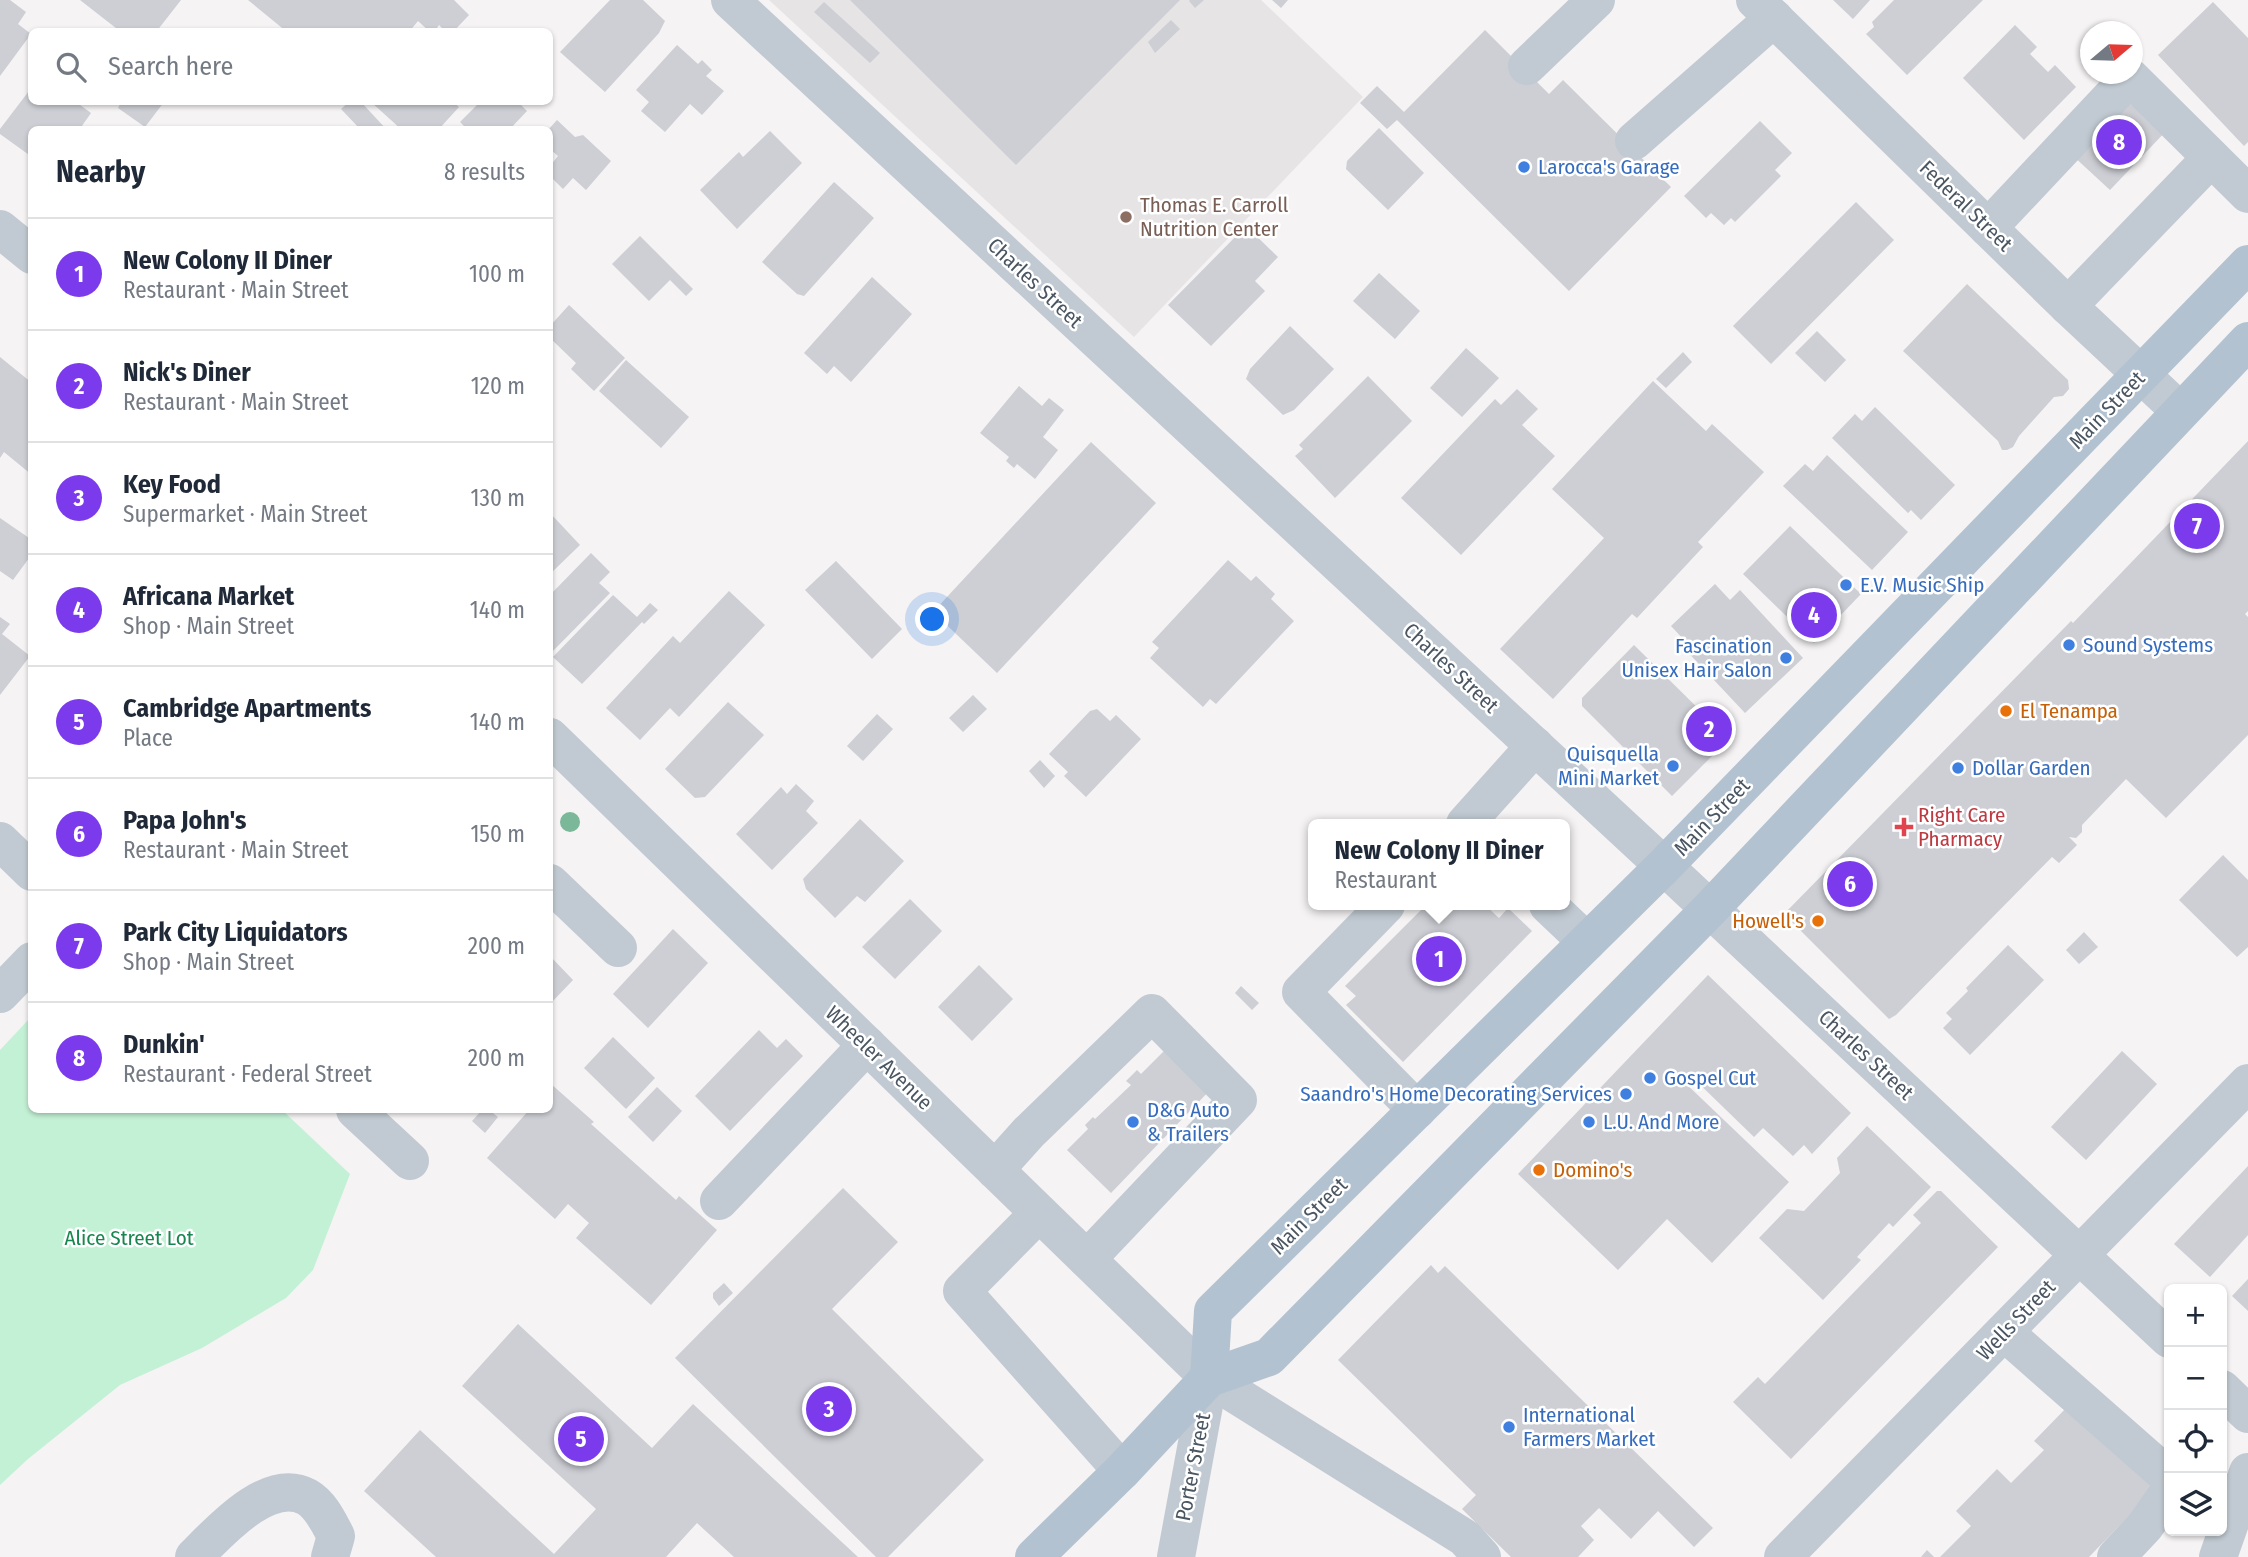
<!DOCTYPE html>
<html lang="en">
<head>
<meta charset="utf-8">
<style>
	:root { --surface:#fff; --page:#f2f2f3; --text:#1f2937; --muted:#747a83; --line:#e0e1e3; --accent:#7c3aed }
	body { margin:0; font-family:"Fira Sans Condensed",sans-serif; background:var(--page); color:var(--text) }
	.controls { position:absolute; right:21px; bottom:21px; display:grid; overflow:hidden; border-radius:10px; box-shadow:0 2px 5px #0004 }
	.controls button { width:63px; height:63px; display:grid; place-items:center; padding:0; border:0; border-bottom:2px solid var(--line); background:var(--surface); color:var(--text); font:35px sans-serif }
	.compass { position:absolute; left:2080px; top:21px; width:63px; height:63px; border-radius:50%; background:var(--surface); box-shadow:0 2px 5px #0004; rotate:71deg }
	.you { position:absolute; left:933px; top:620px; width:24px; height:24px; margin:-18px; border:5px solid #fff; border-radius:50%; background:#1a73e8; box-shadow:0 0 0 10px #1a73e833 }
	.badge { display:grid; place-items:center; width:46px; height:46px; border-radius:50%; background:var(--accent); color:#fff; font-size:23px; font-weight:700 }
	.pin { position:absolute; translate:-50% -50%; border:4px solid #fff; box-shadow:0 2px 7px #0006 }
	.popup { position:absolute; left:1308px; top:819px; width:262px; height:91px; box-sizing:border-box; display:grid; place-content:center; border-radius:10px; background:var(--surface); filter:drop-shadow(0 2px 5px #0005); font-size:23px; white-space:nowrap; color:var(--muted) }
	.popup b { font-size:26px; color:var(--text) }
	.popup::after { content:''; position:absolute; left:50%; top:100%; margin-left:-14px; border:14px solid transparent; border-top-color:var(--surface) }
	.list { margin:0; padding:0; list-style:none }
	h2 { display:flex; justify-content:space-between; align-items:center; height:91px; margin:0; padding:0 28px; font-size:30px }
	h2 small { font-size:23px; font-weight:400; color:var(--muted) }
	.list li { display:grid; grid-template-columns:46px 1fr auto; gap:21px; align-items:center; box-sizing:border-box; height:112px; padding:0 28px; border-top:2px solid var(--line) }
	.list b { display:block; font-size:26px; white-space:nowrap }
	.list p { margin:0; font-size:23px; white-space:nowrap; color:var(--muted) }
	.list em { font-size:23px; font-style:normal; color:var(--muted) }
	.icon { flex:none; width:38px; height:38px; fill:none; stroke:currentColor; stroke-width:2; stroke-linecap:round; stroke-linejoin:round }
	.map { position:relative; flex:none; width:2248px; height:1557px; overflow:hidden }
	.search { position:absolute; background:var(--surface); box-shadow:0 2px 5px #0004; left:28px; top:28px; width:525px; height:77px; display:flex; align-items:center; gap:18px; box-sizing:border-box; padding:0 24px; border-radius:10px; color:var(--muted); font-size:26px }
	.panel { position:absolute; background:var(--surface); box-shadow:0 2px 5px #0004; left:28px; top:126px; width:525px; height:987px; border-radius:10px }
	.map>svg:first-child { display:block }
	.education { fill:#e6e4e5 }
	.green { fill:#c3f1d5 }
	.building { fill:#cdcfd5 }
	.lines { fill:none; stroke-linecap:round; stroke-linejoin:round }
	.minor { stroke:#c1cad2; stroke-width:38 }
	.major { stroke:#b3c2d1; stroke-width:38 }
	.tree { fill:#7bb799 }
	.shop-dot { fill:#3f7fe0; stroke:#fff; stroke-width:2.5 }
	.education-dot { fill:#8d6e63; stroke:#fff; stroke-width:2.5 }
	.food-dot { fill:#e8710a; stroke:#fff; stroke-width:2.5 }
	.health-dot { fill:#e0444e; stroke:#fff; stroke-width:2.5 }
	.labels { text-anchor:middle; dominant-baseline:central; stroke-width:5; stroke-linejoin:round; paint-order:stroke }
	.shop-label { font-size:21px; fill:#366cbe; stroke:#fff; text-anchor:start }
	.education-label { font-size:21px; fill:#785e54; stroke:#fff; text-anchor:start }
	.street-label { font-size:21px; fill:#4a5661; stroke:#fff }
	.food-label { font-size:21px; fill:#c56008; stroke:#fff; text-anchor:start }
	.health-label { font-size:21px; fill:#be3a42; stroke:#fff; text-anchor:start }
	.park-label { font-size:21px; fill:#17864f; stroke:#fff }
</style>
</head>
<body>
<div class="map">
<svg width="2248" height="1557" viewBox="0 0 2248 1557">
	<rect width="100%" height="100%" fill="#f5f3f3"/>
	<polygon class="education" points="769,0 1261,0 1363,97 1134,337"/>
	<polygon class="green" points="31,1017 32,1110 282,1110 350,1174 313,1270 286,1298 202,1348 120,1385 28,1459 0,1485 0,1050"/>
	<g class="building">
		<polygon points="0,0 10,0 26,12 18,24 31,34 0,76"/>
		<polygon points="80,0 181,0 156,32 121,32"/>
		<polygon points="248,0 454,0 469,15 453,32 446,32 439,25 434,32 430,32 418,21 409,32 287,32"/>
		<polygon points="610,0 643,0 665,21 659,33 605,92 560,52"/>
		<polygon points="850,0 1180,0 1016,165"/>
		<polygon points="1190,0 1204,0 1195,8 1189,1"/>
		<polygon points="1272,0 1288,0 1281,8"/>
		<polygon points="1833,0 1870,0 1853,19"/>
		<polygon points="1894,0 1983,0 1907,75 1866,34 1874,27 1872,22"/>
		<polygon points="824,2 880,53 870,63 814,12"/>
		<polygon points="2213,2 2248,38 2248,142 2244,146 2158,55"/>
		<polygon points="1171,20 1180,29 1155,53 1148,42"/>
		<polygon points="2015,25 2037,47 2030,54 2048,72 2055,65 2076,87 2024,140 1963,78"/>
		<polygon points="1485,30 1549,94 1563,80 1671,187 1569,291 1397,120 1387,129 1360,103 1377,86 1404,112"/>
		<polygon points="677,45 698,64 702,60 712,70 706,76 724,91 702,115 690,104 665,132 641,111 649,102 636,90"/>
		<polygon points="32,87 32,102 76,102 91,113 79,130 32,130 32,157 0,134 0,129"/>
		<polygon points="2123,99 2167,130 2110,190 2071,154"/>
		<polygon points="121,102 164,102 145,127 118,108"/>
		<polygon points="349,102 361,102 387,130 361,130 341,109"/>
		<polygon points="371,102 453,102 459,107 438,130 402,130"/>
		<polygon points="480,102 518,102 527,111 509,130 468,130 460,122"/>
		<polygon points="557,120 575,137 583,135 611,161 586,190 573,178 563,189 550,176 550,166 558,156 550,149 550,130 548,130"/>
		<polygon points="1760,121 1792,153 1775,170 1781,176 1735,222 1731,218 1724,225 1711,213 1706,218 1684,196"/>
		<polygon points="1379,128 1424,173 1388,210 1346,169 1347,161"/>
		<polygon points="770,131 802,163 737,229 700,190 739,152 743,157"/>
		<polygon points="834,182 874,218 804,296 797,294 762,262"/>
		<polygon points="1856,202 1894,240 1771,364 1733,326"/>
		<polygon points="1246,226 1278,257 1255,281 1265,291 1211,346 1168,305"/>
		<polygon points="640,236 693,289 686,296 670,280 649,301 612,264"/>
		<polygon points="1379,273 1420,311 1395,339 1353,301"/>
		<polygon points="872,277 912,314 851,382 834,366 827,374 804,353"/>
		<polygon points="1967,284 2068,380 2069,389 2063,396 2054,397 2019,436 2013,447 2007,450 2002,450 1998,441 1903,351"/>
		<polygon points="569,305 625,358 594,391 571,369 576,363 550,338 550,326"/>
		<polygon points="1290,326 1334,369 1294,410 1283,415 1246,379 1250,369"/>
		<polygon points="1817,331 1846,360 1825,382 1795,353"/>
		<polygon points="1466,348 1499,378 1462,417 1430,388"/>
		<polygon points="1683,352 1692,362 1666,388 1656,379"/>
		<polygon points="0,357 32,383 32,475 4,452 0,458"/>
		<polygon points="626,360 689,417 661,448 599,391"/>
		<polygon points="1368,376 1412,421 1335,498 1295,456 1303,449 1299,445"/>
		<polygon points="1653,381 1706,431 1712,424 1764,472 1698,542 1703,547 1637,618 1632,614 1553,699 1500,649 1604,538 1552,489"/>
		<polygon points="1019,386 1042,406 1049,398 1064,410 1043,437 1058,450 1035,479 1017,464 1014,468 1006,461 1009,457 980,433"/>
		<polygon points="1517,389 1538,409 1522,425 1555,456 1461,555 1401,498 1495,399 1501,405"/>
		<polygon points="1875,407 1955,485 1921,520 1911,510 1908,513 1832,438 1855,414 1862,421"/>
		<polygon points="2248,441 2248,611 2245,614 2248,617 2248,735 2166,818 2126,779 2082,825 2082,832 2076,838 2069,837 2077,845 2059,863 2052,857 1896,1015 1889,1019 1784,914 2071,621 2073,623"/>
		<polygon points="1091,442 1156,503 997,673 933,612"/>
		<polygon points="1827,455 1908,532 1872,570 1783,486 1805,464 1813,471"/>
		<polygon points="550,513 580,545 550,574"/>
		<polygon points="0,518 32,540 32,554 13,580 0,571"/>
		<polygon points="1790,526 1861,594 1814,643 1743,574"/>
		<polygon points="591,553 610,572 599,583 610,593 550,654 550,595"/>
		<polygon points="1228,560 1251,581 1256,576 1275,594 1271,599 1294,621 1216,704 1210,699 1203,707 1150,658 1159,648 1152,642"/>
		<polygon points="836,561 902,629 872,659 805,590"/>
		<polygon points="1715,584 1730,600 1740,590 1803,658 1745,713 1681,645 1685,641 1671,626"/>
		<polygon points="729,591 765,625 679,717 670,708 640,740 606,708 673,636 680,643"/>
		<polygon points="613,595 637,617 650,603 658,610 644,624 642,622 582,684 553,657"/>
		<polygon points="0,617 10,624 2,634 30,656 0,695"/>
		<polygon points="1634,645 1729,739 1672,796 1582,706 1582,698"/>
		<polygon points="973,695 987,709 963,732 949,718"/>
		<polygon points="728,702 764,735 705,797 695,798 665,769"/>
		<polygon points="1097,709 1110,721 1116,715 1141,739 1086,797 1064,776 1068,772 1049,754 1090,711"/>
		<polygon points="877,714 893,729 863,761 847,746"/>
		<polygon points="1040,760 1055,776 1044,788 1029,771"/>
		<polygon points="796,784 814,801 806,811 818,823 772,870 736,834 781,787 787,794"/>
		<polygon points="860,819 904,861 865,902 857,896 835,918 806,889 803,879"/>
		<polygon points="2223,855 2248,880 2248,947 2237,957 2179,900"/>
		<polygon points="910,899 942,931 895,979 862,947"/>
		<polygon points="1426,905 1431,905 1445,918 1458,905 1485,905 1499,918 1508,908 1532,931 1403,1062 1346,1005 1356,996 1345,986"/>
		<polygon points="673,929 708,963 648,1028 613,994"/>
		<polygon points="2084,932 2098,947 2079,964 2066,950"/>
		<polygon points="2008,945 2044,980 1970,1055 1943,1028 1952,1019 1946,1013 1968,991 1966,988"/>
		<polygon points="550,956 573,980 550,1004"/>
		<polygon points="979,965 1013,999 972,1041 938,1007"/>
		<polygon points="1708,975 1851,1113 1812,1154 1804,1145 1793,1156 1763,1128 1754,1137 1688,1073 1681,1079 1789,1182 1712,1263 1667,1219 1618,1270 1518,1174"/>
		<polygon points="1241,986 1259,1003 1252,1010 1235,993"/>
		<polygon points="759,1030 777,1048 786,1039 803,1056 730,1131 695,1096"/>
		<polygon points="613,1037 655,1078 626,1109 584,1068"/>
		<polygon points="1169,1046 1212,1088 1111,1193 1067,1150 1088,1129 1085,1125 1093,1117 1095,1119 1131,1085 1126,1081 1137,1070 1141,1074"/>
		<polygon points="2122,1051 2157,1084 2086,1160 2051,1127"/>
		<polygon points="551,1084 594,1122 591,1124 676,1200 679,1196 717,1230 651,1305 576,1238 589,1223 568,1204 555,1219 487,1158 529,1110 550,1110 550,1087"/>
		<polygon points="657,1087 682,1111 653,1142 628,1117"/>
		<polygon points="482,1110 489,1110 498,1117 485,1133 472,1121"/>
		<polygon points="1867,1126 1931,1187 1893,1227 1889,1223 1857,1257 1861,1260 1823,1300 1759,1238 1787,1209 1804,1211 1840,1173 1837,1158"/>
		<polygon points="2248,1166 2248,1235 2210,1277 2174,1244"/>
		<polygon points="843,1188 898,1242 832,1309 984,1460 888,1557 876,1557 675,1358"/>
		<polygon points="1937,1191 1941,1191 1998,1247 1791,1459 1733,1402 1758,1377 1765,1384 1921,1223 1913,1215"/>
		<polygon points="1431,1265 1438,1273 1445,1266 1713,1528 1694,1547 1658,1511 1631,1539 1599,1508 1581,1526 1594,1540 1578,1557 1511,1557 1462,1509 1476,1495 1338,1360"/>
		<polygon points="2248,1279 2248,1311 2232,1296"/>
		<polygon points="724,1283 733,1293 719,1306 713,1298 713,1293"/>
		<polygon points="518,1324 652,1448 693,1404 858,1557 734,1557 697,1523 666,1557 436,1557 364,1491 420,1430 554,1554 596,1509 462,1386"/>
		<polygon points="2070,1404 2156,1488 2089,1557 1940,1557 1971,1526 1956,1511 1997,1469 2011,1483 2044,1450 2034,1441"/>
		<polygon points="1927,1550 1934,1557 1921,1557"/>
	</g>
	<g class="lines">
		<g class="minor">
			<polyline points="730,0 1664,866 2169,1339"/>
			<polyline points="1755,0 2068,306 2180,411"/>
			<polyline points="1527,66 1596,0"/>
			<polyline points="1634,141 1774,18"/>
			<polyline points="1988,228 2130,77 2248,194"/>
			<polyline points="0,229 32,255"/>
			<polyline points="2068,306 2211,158"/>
			<polyline points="550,737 1209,1378 1465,1538 1482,1557"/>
			<polyline points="1465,824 1535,746"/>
			<polyline points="0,841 32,872"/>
			<polyline points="550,883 618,948"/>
			<polyline points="1386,905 1301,992 1417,1110"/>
			<polyline points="1548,905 1587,942"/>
			<polyline points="0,994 32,961"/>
			<polyline points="355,1110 410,1161"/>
			<polyline points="995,1170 1029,1132 1152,1013 1238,1100 1087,1259"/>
			<polyline points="719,1201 867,1045"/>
			<polyline points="1039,1213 962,1291 1122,1471"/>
			<polyline points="2004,1332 2169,1477"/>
			<polyline points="2222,1389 2248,1414"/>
			<path d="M194 1557C219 1532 268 1476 307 1497 321 1505 329 1523 336 1536L330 1557"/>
			<polyline points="1176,1557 1209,1378"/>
			<polyline points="1783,1557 2248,1083"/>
			<polyline points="2116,1557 2145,1526 2169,1492"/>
			<polyline points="2218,1557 2248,1472"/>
		</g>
		<g class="major">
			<polyline points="1209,1378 1213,1311 1664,866 2248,264"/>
			<polyline points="1034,1557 1122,1471 1209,1378 1269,1357 1710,909 2248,341"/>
		</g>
	</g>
	<circle class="tree" cx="570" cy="822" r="10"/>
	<g class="shop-dot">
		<circle cx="1524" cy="167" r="7"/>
		<circle cx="1846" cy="585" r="7"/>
		<circle cx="2069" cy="645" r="7"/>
		<circle cx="1786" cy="658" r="7"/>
		<circle cx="1673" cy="766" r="7"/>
		<circle cx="1958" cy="768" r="7"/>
		<circle cx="1650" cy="1078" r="7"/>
		<circle cx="1626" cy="1094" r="7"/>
		<circle cx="1133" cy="1122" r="7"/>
		<circle cx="1589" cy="1122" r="7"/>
		<circle cx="1509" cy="1427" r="7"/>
	</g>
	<circle class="education-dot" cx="1126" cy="217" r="7"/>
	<g class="food-dot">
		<circle cx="2006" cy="711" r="7"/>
		<circle cx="1818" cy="921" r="7"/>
		<circle cx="1539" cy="1170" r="7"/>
	</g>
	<path class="health-dot" d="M1900.5 816.5h7v7h7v7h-7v7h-7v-7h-7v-7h7z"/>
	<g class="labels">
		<g class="shop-label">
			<text x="1538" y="167">Larocca's Garage</text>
			<text x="1860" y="585">E.V. Music Ship</text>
			<text x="2083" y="645">Sound Systems</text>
			<text x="1772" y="646" text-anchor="end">Fascination<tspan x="1772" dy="24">Unisex Hair Salon</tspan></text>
			<text x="1659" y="754" text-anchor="end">Quisquella<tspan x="1659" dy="24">Mini Market</tspan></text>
			<text x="1972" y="768">Dollar Garden</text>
			<text x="1664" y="1078">Gospel Cut</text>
			<text x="1612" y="1094" text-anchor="end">Saandro's Home Decorating Services</text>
			<text x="1147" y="1110">D&amp;G Auto<tspan x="1147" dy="24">&amp; Trailers</tspan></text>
			<text x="1603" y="1122">L.U. And More</text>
			<text x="1523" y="1415">International<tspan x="1523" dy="24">Farmers Market</tspan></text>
		</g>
		<g class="education-label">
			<text x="1140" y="205">Thomas E. Carroll<tspan x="1140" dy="24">Nutrition Center</tspan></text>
		</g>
		<g class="street-label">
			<text transform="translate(1966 206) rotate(44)">Federal Street</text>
			<text transform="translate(1035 283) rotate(43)">Charles Street</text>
			<text transform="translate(2107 410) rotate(-46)">Main Street</text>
			<text transform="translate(1451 668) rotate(43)">Charles Street</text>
			<text transform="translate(1712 817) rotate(-46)">Main Street</text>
			<text transform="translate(1866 1055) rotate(43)">Charles Street</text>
			<text transform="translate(879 1058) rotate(44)">Wheeler Avenue</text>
			<text transform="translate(1309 1216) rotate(-45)">Main Street</text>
			<text transform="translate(2016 1320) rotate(-46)">Wells Street</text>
			<text transform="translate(1193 1467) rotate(-79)">Porter Street</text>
		</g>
		<g class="food-label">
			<text x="2020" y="711">El Tenampa</text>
			<text x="1804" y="921" text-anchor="end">Howell's</text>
			<text x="1553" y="1170">Domino's</text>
		</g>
		<g class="health-label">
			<text x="1918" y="815">Right Care<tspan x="1918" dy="24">Pharmacy</tspan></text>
		</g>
		<g class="park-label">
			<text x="129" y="1238">Alice Street Lot</text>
		</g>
	</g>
</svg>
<div class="controls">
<button>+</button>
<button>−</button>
<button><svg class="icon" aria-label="locate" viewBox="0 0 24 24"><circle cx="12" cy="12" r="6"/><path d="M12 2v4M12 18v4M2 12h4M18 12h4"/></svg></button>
<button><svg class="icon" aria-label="layers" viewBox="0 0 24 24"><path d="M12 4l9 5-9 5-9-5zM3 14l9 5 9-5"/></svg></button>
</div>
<svg class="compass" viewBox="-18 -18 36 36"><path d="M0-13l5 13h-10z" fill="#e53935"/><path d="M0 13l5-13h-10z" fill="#747a83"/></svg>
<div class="you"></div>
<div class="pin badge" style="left:1439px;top:959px">1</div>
<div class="popup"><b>New Colony II Diner</b>Restaurant</div>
<div class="pin badge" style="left:1709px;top:729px">2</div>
<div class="pin badge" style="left:829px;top:1409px">3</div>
<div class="pin badge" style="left:1814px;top:615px">4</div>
<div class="pin badge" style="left:581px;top:1439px">5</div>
<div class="pin badge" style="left:1850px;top:884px">6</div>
<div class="pin badge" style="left:2197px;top:526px">7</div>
<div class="pin badge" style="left:2119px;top:142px">8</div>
<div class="search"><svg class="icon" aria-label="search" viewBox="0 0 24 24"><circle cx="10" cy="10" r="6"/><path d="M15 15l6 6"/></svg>Search here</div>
<section class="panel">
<h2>Nearby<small>8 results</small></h2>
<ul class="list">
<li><span class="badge">1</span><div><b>New Colony II Diner</b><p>Restaurant · Main Street</p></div><em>100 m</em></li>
<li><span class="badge">2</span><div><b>Nick's Diner</b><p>Restaurant · Main Street</p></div><em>120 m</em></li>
<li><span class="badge">3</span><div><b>Key Food</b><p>Supermarket · Main Street</p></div><em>130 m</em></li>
<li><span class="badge">4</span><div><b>Africana Market</b><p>Shop · Main Street</p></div><em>140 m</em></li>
<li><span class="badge">5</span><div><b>Cambridge Apartments</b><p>Place</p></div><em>140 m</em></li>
<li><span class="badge">6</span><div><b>Papa John's</b><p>Restaurant · Main Street</p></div><em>150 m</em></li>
<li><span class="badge">7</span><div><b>Park City Liquidators</b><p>Shop · Main Street</p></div><em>200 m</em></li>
<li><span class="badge">8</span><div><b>Dunkin'</b><p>Restaurant · Federal Street</p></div><em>200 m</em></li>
</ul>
</section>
</div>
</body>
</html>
